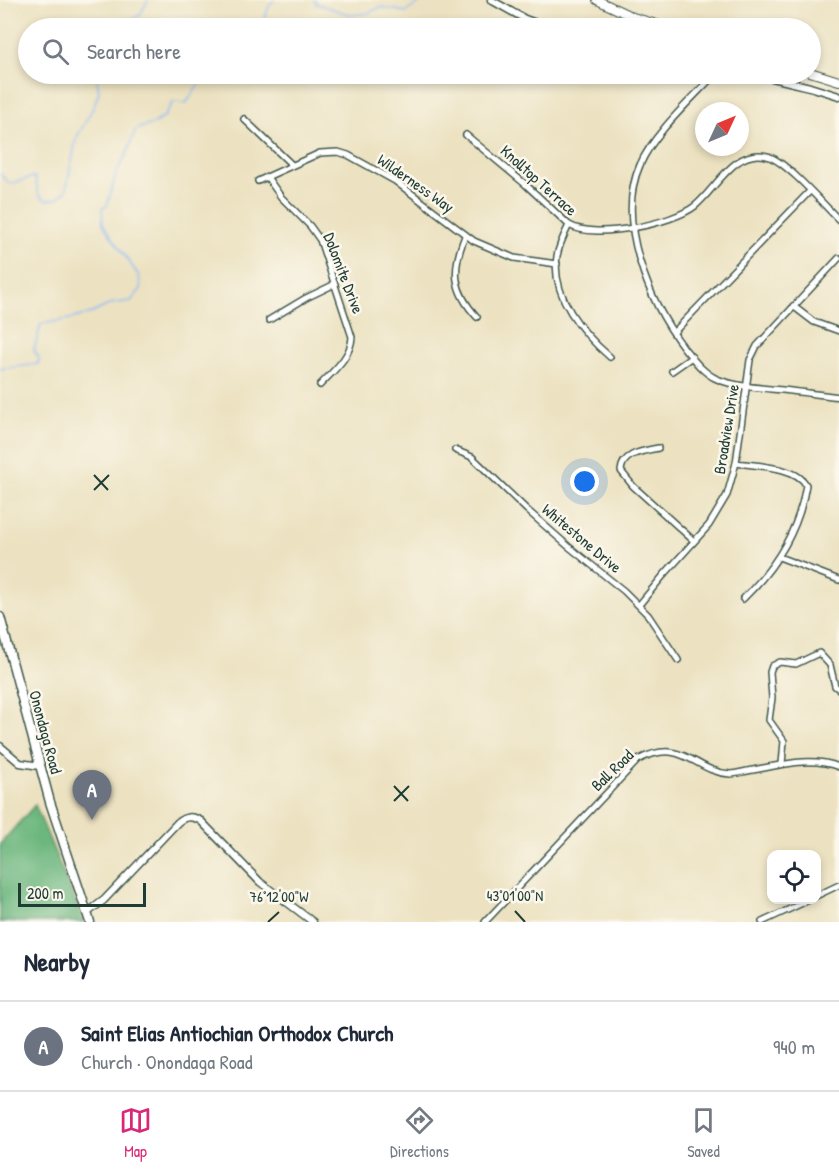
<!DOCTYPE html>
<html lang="en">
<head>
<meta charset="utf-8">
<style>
	:root { --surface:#fff; --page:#f6f6f7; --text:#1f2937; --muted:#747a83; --line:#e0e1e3; --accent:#db2777 }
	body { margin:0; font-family:"Patrick Hand",sans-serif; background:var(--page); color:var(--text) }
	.controls { position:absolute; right:18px; bottom:18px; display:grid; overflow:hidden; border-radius:12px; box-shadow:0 3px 9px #0003 }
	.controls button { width:54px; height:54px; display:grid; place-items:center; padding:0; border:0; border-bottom:2px solid var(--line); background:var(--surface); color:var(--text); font:30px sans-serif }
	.compass { position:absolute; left:695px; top:102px; width:54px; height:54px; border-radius:50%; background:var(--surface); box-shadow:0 3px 9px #0003; rotate:46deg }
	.scale { position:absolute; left:18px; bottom:15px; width:128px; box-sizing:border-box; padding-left:6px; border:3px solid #1f3d34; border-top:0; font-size:16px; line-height:21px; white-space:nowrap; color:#1f3d34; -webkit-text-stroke:4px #fbf7ec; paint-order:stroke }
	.you { position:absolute; left:585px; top:482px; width:21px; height:21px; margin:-15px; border:4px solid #fff; border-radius:50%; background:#1a73e8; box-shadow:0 0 0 9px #1a73e833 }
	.badge { display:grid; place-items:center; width:39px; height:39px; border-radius:50%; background:var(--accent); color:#fff; font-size:20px; font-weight:700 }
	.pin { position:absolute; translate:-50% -50px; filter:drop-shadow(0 2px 3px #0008) }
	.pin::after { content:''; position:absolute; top:32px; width:21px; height:18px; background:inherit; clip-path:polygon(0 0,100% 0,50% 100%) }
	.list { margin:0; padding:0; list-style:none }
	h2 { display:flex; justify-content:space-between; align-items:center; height:78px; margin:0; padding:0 24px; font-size:26px }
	h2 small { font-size:20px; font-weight:400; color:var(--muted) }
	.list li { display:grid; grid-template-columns:39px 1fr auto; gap:18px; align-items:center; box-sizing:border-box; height:90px; padding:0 24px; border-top:2px solid var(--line) }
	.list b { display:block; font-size:22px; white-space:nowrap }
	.list p { margin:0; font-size:20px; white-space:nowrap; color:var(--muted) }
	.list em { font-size:20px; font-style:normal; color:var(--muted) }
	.icon { flex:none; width:33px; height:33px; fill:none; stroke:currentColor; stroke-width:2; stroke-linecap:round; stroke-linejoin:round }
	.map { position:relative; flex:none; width:839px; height:922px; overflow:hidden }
	.search { position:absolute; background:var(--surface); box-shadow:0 3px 9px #0003; left:18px; right:18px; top:18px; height:66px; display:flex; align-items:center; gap:15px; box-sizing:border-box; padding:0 21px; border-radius:33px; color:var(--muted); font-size:22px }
	.sheet { height:168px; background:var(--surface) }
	nav { display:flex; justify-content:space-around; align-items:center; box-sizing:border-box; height:84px; border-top:2px solid var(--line); background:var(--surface); font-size:16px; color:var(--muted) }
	nav a { display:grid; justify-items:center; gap:3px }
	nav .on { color:var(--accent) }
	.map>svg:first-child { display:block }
	.forest { fill:#6db77f; stroke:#467a5a; stroke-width:1.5 }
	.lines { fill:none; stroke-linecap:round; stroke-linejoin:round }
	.stream { stroke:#88b8f4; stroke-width:1.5 }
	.minor-casing { stroke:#3e5649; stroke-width:8 }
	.tertiary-casing { stroke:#3e5649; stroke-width:9 }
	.secondary-casing { stroke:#3e5649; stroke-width:10 }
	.primary-casing { stroke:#3e5649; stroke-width:11 }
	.minor { stroke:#fff; stroke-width:5 }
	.tertiary { stroke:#fff; stroke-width:6 }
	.secondary { stroke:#fff; stroke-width:8 }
	.primary { stroke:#fff; stroke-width:8 }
	.ticks { fill:none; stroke:#1f3d34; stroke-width:2 }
	.labels { text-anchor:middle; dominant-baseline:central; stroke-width:5; stroke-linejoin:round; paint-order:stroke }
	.street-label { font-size:16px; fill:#1f3d34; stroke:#fbf7ec }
	.ticks-label { font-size:15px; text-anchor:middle; fill:#1f3d34; stroke:#fbf7ec; stroke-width:5; stroke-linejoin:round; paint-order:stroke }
</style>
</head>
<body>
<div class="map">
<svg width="839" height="922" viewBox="0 0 839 922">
	<rect width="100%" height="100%" fill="#fbf7ec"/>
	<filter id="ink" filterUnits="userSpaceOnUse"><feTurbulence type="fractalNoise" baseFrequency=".0167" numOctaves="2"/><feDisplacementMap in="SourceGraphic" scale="12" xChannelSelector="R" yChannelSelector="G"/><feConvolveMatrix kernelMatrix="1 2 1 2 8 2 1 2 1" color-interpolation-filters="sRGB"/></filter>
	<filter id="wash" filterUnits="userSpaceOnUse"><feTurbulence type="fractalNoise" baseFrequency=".008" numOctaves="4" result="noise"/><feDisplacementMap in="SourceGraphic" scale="24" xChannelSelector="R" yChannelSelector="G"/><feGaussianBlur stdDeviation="1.35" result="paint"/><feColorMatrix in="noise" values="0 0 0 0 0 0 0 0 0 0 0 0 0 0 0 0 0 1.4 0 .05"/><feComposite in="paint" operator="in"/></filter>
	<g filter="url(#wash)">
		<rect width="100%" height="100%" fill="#ece2c1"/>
		<polygon class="forest" points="35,805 84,922 0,922 0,844"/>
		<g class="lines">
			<g class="stream">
				<polyline points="314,0 317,4 352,15 368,13 381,7 406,12 424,0"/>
				<polyline points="117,28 140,15 148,0"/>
				<polyline points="261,28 270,4 274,0"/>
				<polyline points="0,174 10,184 33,177 35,178 39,195 45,200 57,199 66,191 76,139 93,108 99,92 96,74"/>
				<path d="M0 369 38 364 39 358 34 350 41 324 70 319 92 313 111 304 131 301 141 289 139 276 103 224 102 208 107 206 116 174 128 151 135 131 139 128 153 124 164 117 173 102 186 103C198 89 195 83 213 74"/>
			</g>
		</g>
	</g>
	<g filter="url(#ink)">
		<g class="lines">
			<g class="minor-casing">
				<g id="minor">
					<path d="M715 74C692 99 653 134 640 165 615 221 649 302 684 348 693 359 703 373 717 379 734 386 753 387 771 389 794 391 816 394 839 397"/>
					<polyline points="244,119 292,165"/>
					<path d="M466 135 525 184 569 225C595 240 672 224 695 206 717 188 734 148 767 156 785 160 824 205 839 220"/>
					<path d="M267 177 281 197 310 226 320 240 352 337C351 357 333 371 320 385"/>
					<polyline points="258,181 320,153 338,152 348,155 395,181 474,241 514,258 557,264"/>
					<path d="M569 225C564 235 559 245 557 256 551 296 582 333 610 357"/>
					<path d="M465 236C452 269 452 290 477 317"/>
					<polyline points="793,306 814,322 839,331"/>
					<polyline points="269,320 306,298 335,284"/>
					<polyline points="674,332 810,191"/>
					<polyline points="672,371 692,357"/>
					<path d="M658 448C644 451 622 453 621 471L633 486 694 541"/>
					<polyline points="455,450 472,457 527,510 568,546 624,591 648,615 678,660"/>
					<path d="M736 463C755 466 797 466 806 485 799 530 775 568 743 599"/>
					<polyline points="779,557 839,580"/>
					<polyline points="639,605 663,576 709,525 727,495 736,463 750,360 757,346 839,258"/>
					<polyline points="782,764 784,741 769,720 772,698 770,672 772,666 780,662 796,664 819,653 830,665 835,686 839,689"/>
					<polyline points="816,896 839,885"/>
					<path d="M485 922 638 760C684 736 693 772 730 774 737 774 745 771 753 770 781 765 811 756 839 767"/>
					<polyline points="762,922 809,900"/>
				</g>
			</g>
			<g class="tertiary-casing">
				<g id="tertiary">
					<polyline points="491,0 525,19 550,28"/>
					<polyline points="756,74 810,87 839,96"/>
					<polyline points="0,746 20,763 40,766"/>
					<path d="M87 913 104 900 178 822C186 816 192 816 201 821L260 882 313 922"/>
				</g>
			</g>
			<g class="secondary-casing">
				<g id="secondary">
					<polyline points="597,0 633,17 670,28"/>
					<polyline points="810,72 839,81"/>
				</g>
			</g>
			<g class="primary-casing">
				<polyline id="primary" points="0,617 50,802 90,922"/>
			</g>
			<use href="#minor" class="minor"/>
			<use href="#tertiary" class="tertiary"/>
			<use href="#secondary" class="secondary"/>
			<use href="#primary" class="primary"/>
		</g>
	</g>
	<path class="ticks" d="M94 475 108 490M94 490 109 475M394 786 408 801M394 801 409 786M515 911 525 922M268 922 279 912"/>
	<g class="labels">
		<g class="street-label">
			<text transform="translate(539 180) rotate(42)">Knolltop Terrace</text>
			<text transform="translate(416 183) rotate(35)">Wilderness Way</text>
			<text transform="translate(344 273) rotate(69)">Dolomite Drive</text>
			<text transform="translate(726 429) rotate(-81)">Broadview Drive</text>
			<text transform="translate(582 538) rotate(40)">Whitestone Drive</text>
			<text transform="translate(46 732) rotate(75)">Onondaga Road</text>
			<text transform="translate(612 770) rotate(-44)">Ball Road</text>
		</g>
	</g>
	<g class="ticks-label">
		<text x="515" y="901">43°01'00"N</text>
		<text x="279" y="902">76°12'00"W</text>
	</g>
</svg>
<div class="controls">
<button><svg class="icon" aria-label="locate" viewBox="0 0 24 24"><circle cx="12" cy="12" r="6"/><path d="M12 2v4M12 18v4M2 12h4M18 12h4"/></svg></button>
</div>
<svg class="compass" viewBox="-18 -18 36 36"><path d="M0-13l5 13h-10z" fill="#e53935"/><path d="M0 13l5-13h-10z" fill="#747a83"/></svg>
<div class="scale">200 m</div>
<div class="you"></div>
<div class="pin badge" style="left:92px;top:820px;background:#6b7280">A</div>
<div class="search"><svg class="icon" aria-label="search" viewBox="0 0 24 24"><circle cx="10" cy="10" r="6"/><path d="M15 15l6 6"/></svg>Search here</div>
</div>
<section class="sheet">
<h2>Nearby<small></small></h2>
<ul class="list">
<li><span class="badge" style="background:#6b7280">A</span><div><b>Saint Elias Antiochian Orthodox Church</b><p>Church · Onondaga Road</p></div><em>940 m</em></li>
</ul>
</section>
<nav>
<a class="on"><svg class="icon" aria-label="map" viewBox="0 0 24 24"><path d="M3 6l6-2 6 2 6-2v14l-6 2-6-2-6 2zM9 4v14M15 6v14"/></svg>Map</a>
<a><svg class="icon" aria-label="directions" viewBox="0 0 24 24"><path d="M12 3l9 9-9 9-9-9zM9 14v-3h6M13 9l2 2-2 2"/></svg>Directions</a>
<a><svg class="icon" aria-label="saved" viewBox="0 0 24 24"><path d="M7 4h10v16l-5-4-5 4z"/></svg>Saved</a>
</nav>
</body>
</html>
